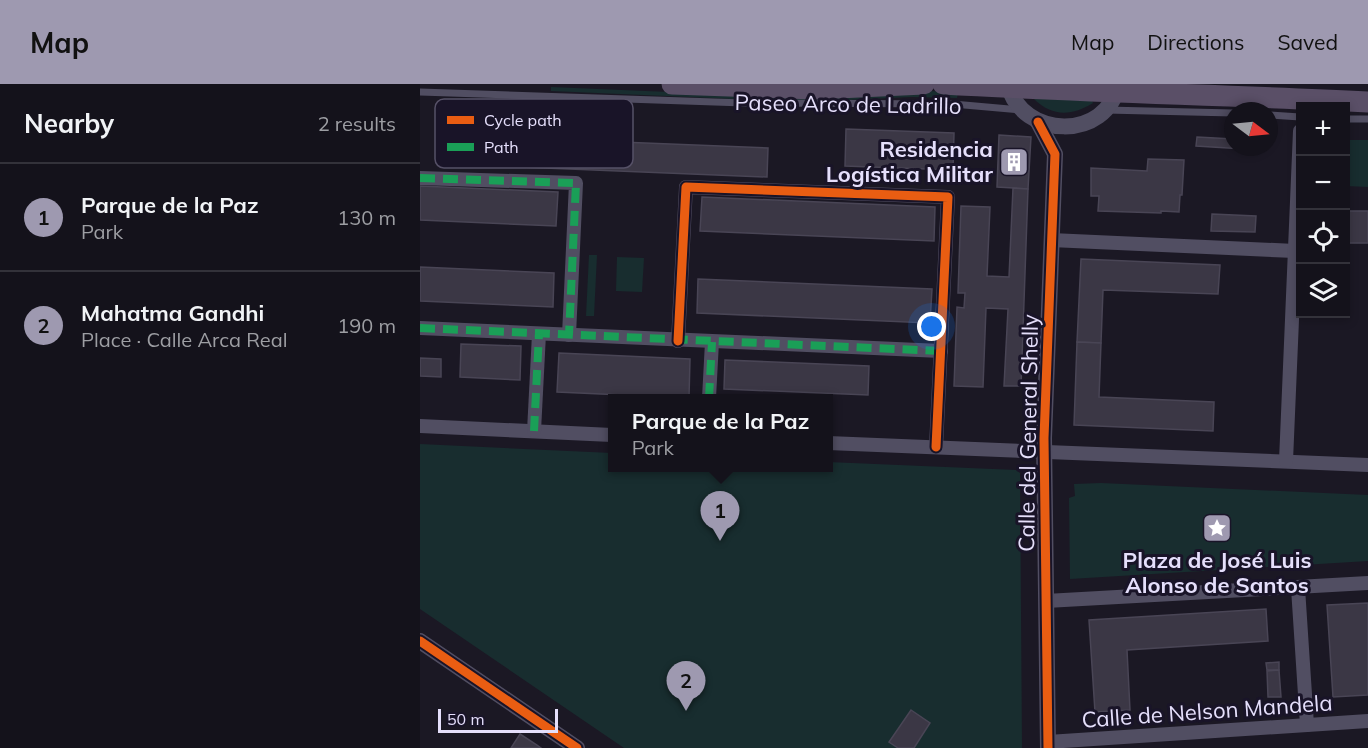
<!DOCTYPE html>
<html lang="en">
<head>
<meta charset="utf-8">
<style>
	:root { --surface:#14121b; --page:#1d1b24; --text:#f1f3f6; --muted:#9d9ea3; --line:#33323a; --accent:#9e99b0 }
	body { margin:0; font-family:Mulish,sans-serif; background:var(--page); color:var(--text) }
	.controls { position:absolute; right:18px; top:18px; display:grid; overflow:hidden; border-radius:0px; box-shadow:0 3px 9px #0003 }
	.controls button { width:54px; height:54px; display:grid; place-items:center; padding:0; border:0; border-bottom:2px solid var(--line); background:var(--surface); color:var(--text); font:30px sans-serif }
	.compass { position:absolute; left:804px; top:18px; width:54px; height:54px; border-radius:50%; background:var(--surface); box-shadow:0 3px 9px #0003; rotate:106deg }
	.scale { position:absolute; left:18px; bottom:15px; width:120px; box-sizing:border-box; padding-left:6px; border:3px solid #e5dffb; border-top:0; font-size:16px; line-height:21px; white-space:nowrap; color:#e5dffb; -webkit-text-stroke:4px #191428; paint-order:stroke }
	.you { position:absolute; left:512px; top:243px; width:21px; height:21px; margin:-15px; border:4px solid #fff; border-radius:50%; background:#1a73e8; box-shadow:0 0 0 9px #1a73e833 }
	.badge { display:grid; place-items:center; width:39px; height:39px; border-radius:50%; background:var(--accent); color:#111; font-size:20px; font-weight:700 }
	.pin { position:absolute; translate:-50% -50px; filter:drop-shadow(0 2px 3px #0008) }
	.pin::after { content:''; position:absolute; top:32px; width:21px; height:18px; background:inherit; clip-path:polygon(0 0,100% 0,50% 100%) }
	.popup { position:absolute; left:188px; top:310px; width:225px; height:78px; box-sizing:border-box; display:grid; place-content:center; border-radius:0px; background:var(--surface); filter:drop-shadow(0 2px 4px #0005); font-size:20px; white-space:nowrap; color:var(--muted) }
	.popup b { font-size:22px; color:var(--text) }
	.popup::after { content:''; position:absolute; left:50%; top:100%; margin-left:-12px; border:12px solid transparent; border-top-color:var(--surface) }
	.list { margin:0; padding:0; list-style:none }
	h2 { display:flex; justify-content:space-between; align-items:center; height:78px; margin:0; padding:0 24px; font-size:26px }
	h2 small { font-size:20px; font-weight:400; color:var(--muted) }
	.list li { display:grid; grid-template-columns:39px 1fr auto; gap:18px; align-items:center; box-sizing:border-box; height:108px; padding:0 24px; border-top:2px solid var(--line) }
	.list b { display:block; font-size:22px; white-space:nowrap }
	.list p { margin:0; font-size:20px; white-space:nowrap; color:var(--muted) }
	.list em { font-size:20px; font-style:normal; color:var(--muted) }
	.icon { flex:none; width:33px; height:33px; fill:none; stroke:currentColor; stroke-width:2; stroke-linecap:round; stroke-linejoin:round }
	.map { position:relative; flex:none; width:948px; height:664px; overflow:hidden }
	header { display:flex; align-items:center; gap:36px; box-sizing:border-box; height:84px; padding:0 30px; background:var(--accent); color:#111 }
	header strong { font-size:28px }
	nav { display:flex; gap:33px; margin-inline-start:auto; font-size:21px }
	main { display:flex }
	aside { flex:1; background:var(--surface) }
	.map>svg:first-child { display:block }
	.green { fill:#182d2f }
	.building { fill:#3b3745; stroke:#494555; stroke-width:1.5 }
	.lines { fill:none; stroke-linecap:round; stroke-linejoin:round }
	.service { stroke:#514e62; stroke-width:7 }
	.minor { stroke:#514e62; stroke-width:14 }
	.tertiary { stroke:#514e62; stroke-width:16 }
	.primary { stroke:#5a4f67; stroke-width:21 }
	.quiet { stroke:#1a9f57; stroke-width:8; stroke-dasharray:15 8; stroke-linecap:butt }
	.cycleway-casing { stroke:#191428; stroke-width:13 }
	.cycleway { stroke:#e95d12; stroke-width:9 }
	.labels { text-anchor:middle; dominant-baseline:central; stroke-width:6; stroke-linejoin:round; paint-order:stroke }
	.street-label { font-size:22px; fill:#e5dffb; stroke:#191428 }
	.poi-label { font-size:22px; font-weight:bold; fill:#e5dffb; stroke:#191428; text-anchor:end }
	.key { fill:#191428; stroke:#565167; stroke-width:1.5 }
	.key-label { font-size:16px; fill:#e5dffb }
</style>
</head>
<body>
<header>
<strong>Map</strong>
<nav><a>Map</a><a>Directions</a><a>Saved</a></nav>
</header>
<main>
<aside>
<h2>Nearby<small>2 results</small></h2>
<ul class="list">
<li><span class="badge">1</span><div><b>Parque de la Paz</b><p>Park</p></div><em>130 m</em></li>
<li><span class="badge">2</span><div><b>Mahatma Gandhi</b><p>Place · Calle Arca Real</p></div><em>190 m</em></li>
</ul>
</aside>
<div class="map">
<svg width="948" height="664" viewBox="0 0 948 664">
	<rect width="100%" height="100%" fill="#1b1824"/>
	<g class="green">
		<polygon points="131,3 388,14 511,7 538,9 537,14 491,13 384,18 131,7"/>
		<path d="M616 12 671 15 673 19C652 32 632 33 614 15Z"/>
		<polygon points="926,56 948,56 948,103 926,102"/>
		<polygon points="169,171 177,171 174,232 166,232"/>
		<polygon points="197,173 224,174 222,208 196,207"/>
		<polygon points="0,360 192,369 192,384 408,384 408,378 596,386 600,389 602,664 204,664 0,525"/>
		<polygon points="681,399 948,411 948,477 650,495 649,414 655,412 654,400"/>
	</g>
	<g class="building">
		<polygon points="426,45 534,49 533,86 425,82"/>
		<polygon points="579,51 611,53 608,105 577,103"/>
		<polygon points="76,53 348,64 347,93 75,82"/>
		<polygon points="777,53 813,55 813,63 841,63 840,66 776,62"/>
		<polygon points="728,75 764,76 762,111 760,111 759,128 741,127 741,129 678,127 679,112 671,112 671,84 727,87"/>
		<polygon points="0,102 138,108 136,142 0,136"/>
		<polygon points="593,104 608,105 601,302 584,302 588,225 566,224 563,303 534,302 537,223 544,224 545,209 538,209 541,122 570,123 567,192 589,193"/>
		<polygon points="282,113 515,123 514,157 280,147"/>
		<rect x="926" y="127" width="22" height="32"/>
		<polygon points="792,130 836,132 835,148 791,147"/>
		<polygon points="661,175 800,181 798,210 683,206 681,259 657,258"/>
		<polygon points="0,183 134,189 133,223 0,217"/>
		<polygon points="278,195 512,205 510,239 277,229"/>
		<polygon points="657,258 681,259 679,313 794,318 793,347 654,341"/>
		<polygon points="41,260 101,262 100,296 40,293"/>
		<polygon points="139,269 270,275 269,314 137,308"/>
		<polygon points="0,274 21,275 21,293 0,292"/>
		<polygon points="305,276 449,282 448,311 304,305"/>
		<polygon points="948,519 948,611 913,613 907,521"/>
		<polygon points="846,525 848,557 707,566 710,626 675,628 669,536"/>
		<polygon points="859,578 859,586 847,586 846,579"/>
		<polygon points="859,586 861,613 848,613 847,587"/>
		<polygon points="491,626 510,639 494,664 478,664 469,658"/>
		<polygon points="100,650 117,661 121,664 91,664"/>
	</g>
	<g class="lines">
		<g class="service">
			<polyline points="0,8 324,19 533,20 600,26"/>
			<polyline points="686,26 813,29"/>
			<polyline points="849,31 880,33"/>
			<polyline points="926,35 948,35"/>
		</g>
		<g class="minor">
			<polyline points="0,94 156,99 149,251"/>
			<polyline points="631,156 875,167"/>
			<polyline points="0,244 521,267"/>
			<polyline points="258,257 266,103 528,113 516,363"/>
			<polyline points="289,314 292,258"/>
			<polyline points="0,342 192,351"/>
			<polyline points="114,347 119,250"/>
			<polyline points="408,359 948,381"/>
			<polyline points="866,377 880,47"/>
			<polyline points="878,504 887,641"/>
			<polyline points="626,517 948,499"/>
			<polyline points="628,658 948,637"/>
		</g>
		<g class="tertiary">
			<path d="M588 0C601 56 688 57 698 0"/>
			<polyline points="618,38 635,70 624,354 628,664"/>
			<polyline points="0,557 157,664"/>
		</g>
		<g class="primary">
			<polyline points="252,0 396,5 504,0"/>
			<path d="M523 0C665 8 806 11 948 18"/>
		</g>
		<g class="quiet">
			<polyline points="0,94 156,99 149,251"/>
			<polyline points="0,244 521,267"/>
			<polyline points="289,314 292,258"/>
			<polyline points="114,347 119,250"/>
		</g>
		<g class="cycleway-casing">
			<g id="cycleway">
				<polyline points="618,38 635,70 624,354 628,664"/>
				<polyline points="258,257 266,103 528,113 516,363"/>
				<polyline points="0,557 157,664"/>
			</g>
		</g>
		<use href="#cycleway" class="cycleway"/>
	</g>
	<defs>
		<g id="building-square" transform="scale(1.5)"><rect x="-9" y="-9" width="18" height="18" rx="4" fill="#9e99b0" stroke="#191428"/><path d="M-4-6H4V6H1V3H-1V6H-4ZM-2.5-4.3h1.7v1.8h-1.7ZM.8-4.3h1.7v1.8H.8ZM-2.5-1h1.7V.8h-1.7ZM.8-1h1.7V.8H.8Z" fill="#fff"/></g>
		<g id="sight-square" transform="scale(1.5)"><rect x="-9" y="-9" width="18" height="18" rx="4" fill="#9e99b0" stroke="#191428"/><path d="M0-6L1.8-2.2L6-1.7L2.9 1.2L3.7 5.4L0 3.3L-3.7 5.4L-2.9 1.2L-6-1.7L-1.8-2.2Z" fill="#fff"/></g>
	</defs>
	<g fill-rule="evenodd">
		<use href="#building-square" x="594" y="78"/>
		<use href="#sight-square" x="797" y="444"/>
	</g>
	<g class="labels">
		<g class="street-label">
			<text transform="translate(428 20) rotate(1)">Paseo Arco de Ladrillo</text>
			<text transform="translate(608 349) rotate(-89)">Calle del General Shelly</text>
			<text transform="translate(787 627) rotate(-4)">Calle de Nelson Mandela</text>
		</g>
		<g class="poi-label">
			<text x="573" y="65">Residencia<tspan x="573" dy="25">Logística Militar</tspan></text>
			<text x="797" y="476" text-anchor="middle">Plaza de José Luis<tspan x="797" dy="25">Alonso de Santos</tspan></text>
		</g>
	</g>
	<rect x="15" y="15" width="198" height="69" rx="9" class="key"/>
	<rect x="27" y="32" width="27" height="8" fill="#e95d12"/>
	<rect x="27" y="59" width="27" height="8" fill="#1a9f57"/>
	<g class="key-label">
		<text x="64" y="42">Cycle path</text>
		<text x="64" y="69">Path</text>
	</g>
</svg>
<div class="controls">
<button>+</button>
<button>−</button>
<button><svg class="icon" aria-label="locate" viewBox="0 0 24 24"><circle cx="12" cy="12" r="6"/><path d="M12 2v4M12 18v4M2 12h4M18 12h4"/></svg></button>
<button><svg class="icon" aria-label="layers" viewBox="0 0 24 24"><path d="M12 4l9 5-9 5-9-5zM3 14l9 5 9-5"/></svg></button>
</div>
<svg class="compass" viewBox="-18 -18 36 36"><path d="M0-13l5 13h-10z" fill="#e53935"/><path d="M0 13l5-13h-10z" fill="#9d9ea3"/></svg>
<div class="scale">50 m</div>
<div class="you"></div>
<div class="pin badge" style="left:300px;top:457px">1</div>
<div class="popup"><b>Parque de la Paz</b>Park</div>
<div class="pin badge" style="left:266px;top:627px">2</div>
</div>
</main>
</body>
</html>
